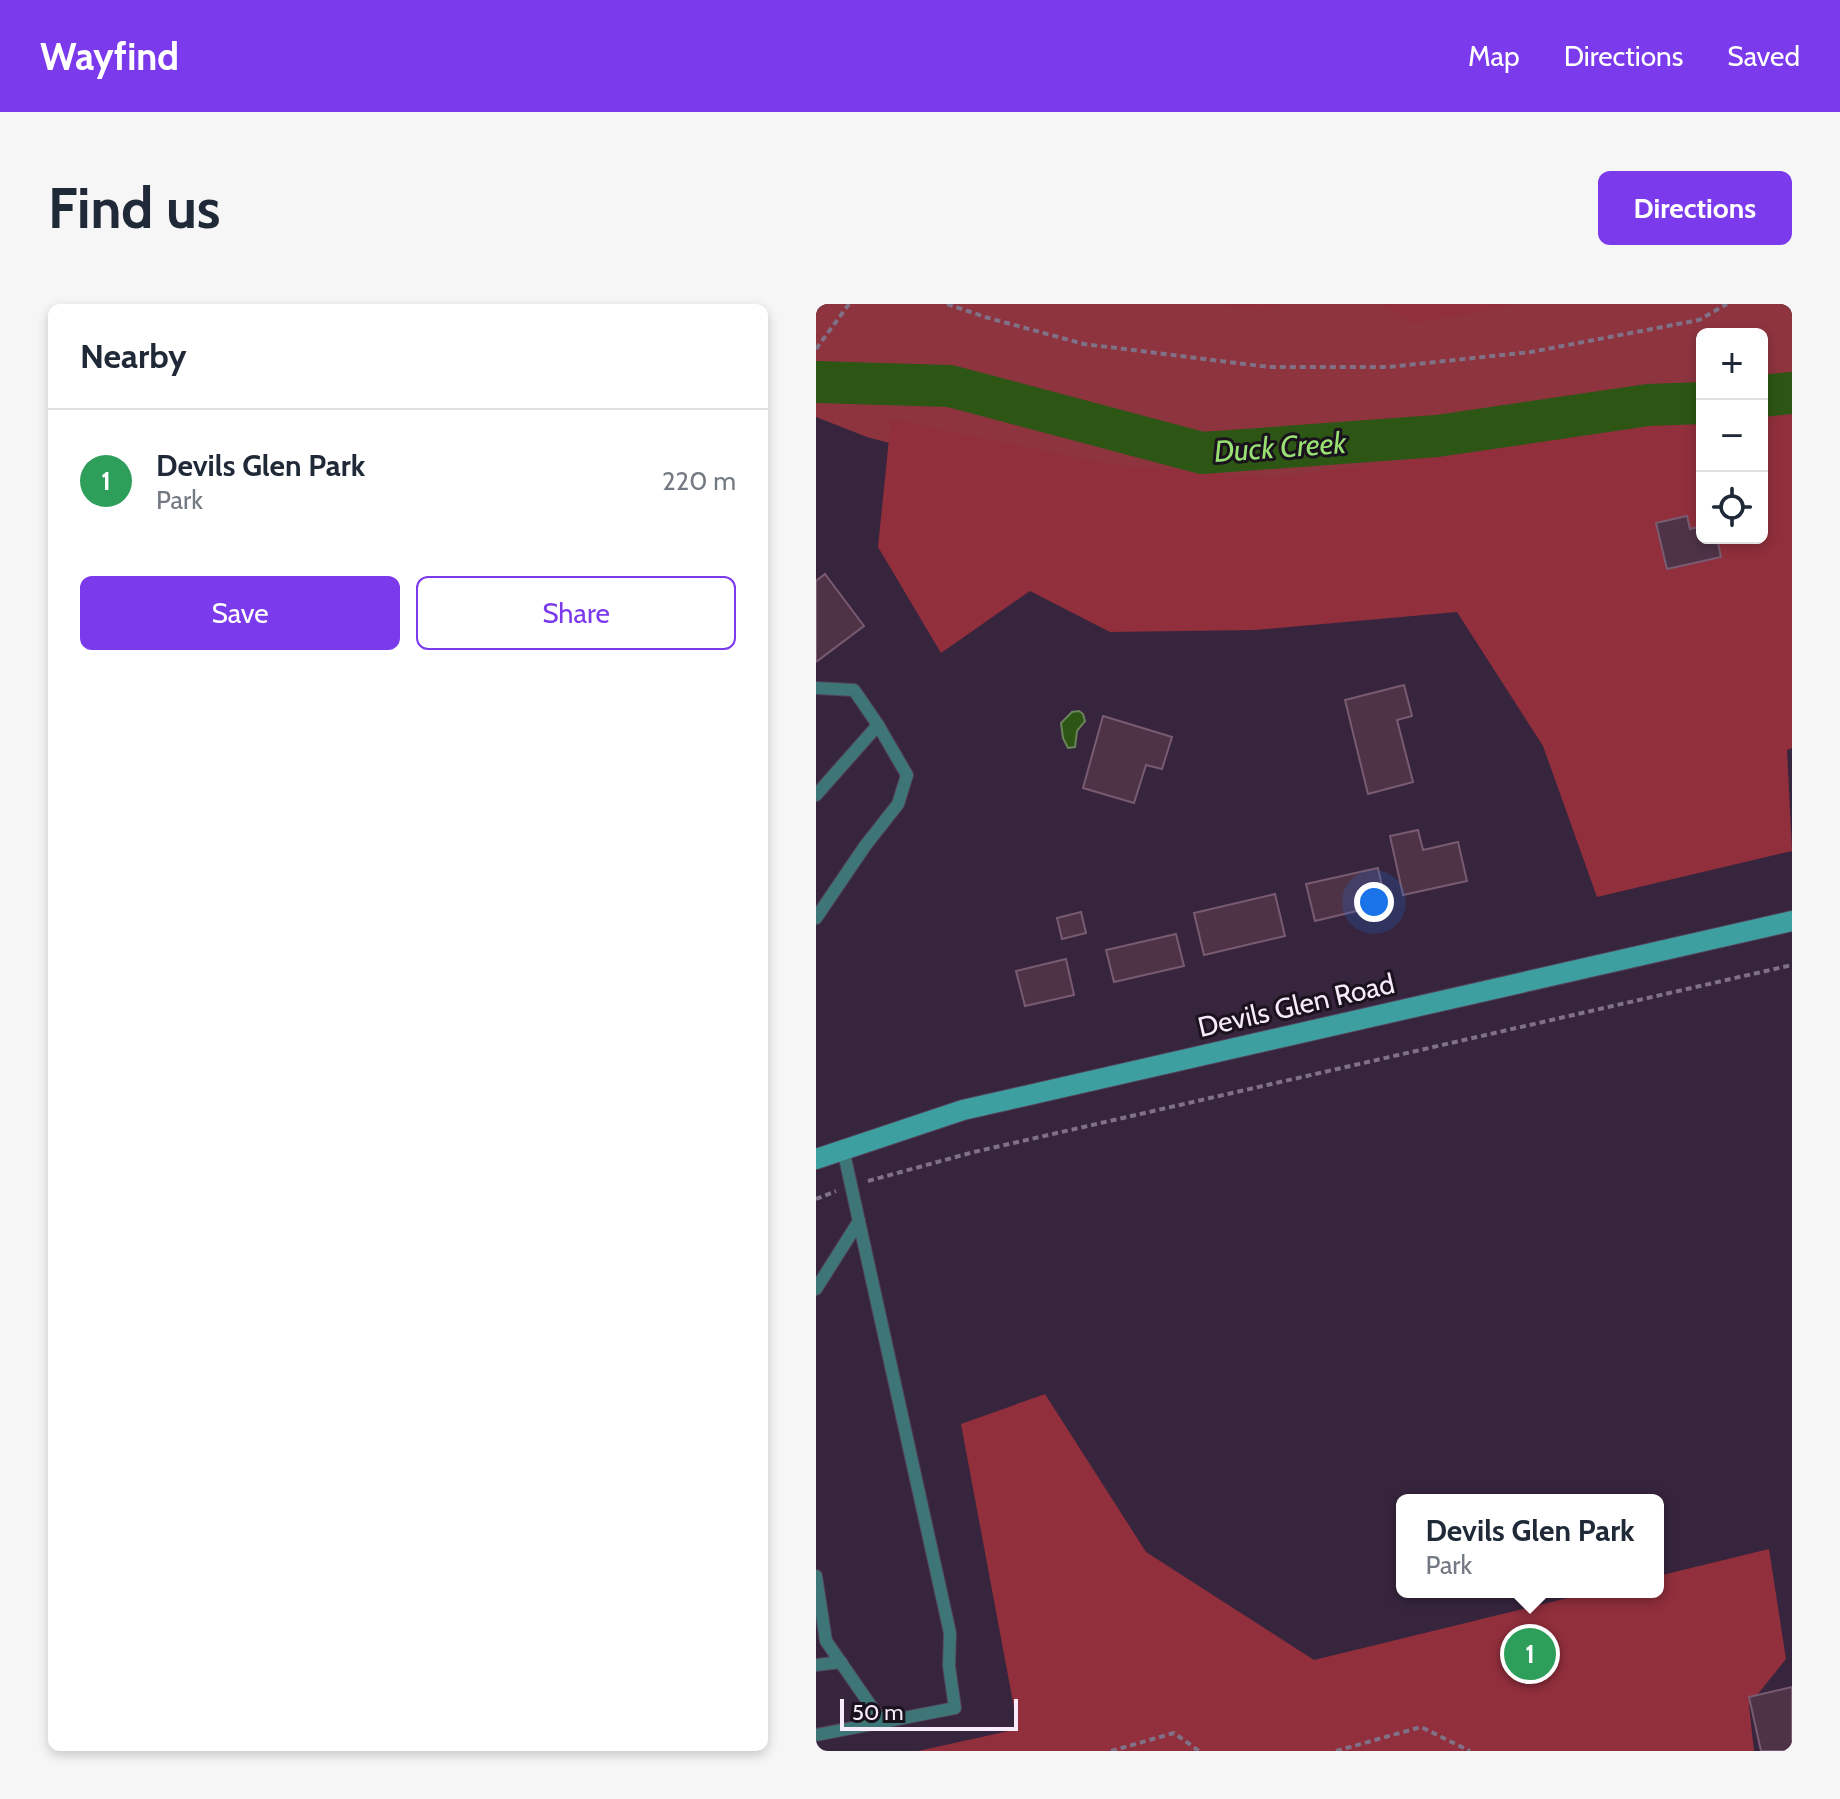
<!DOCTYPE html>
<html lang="en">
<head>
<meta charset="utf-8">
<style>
	:root { --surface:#fff; --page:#f6f6f7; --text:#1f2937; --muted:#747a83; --line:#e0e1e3; --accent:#7c3aed }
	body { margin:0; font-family:Cabin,sans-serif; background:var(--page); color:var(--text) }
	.controls { position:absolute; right:24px; top:24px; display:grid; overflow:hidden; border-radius:12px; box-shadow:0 4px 12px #0003 }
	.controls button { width:72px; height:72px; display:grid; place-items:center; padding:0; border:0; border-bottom:2px solid var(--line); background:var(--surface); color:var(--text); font:40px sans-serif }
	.scale { position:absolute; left:24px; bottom:20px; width:178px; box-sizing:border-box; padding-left:8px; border:4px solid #f7ebfc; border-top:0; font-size:22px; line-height:28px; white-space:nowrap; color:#f7ebfc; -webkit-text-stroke:6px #1a121d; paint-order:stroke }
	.you { position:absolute; left:558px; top:598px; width:28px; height:28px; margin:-20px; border:6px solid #fff; border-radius:50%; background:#1a73e8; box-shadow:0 0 0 12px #1a73e833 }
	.badge { display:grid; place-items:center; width:52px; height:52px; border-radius:50%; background:var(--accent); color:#fff; font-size:26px; font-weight:700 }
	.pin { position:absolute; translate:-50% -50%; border:4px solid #fff; box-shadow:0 2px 8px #0006 }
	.popup { position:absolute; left:580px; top:1190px; width:268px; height:104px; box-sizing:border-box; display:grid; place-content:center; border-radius:12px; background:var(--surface); filter:drop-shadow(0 2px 6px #0005); font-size:26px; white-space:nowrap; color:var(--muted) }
	.popup b { font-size:30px; color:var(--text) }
	.popup::after { content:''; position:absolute; left:50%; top:100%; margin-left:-16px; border:16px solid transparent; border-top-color:var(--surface) }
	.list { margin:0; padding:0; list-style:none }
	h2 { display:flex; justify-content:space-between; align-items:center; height:104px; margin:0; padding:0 32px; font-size:34px }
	h2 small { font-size:26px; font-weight:400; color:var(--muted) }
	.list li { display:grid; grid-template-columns:52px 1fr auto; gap:24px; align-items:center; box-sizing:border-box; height:144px; padding:0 32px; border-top:2px solid var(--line) }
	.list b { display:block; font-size:30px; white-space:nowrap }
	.list p { margin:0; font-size:26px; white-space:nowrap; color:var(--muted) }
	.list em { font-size:26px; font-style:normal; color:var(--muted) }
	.actions { display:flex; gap:16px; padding:24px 32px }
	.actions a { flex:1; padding:18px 0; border:2px solid var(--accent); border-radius:12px; text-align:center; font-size:28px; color:var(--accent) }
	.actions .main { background:var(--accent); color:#fff }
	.icon { flex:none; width:44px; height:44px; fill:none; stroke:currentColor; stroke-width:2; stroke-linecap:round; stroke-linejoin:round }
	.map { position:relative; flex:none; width:976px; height:1447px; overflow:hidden; border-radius:12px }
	header { display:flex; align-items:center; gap:48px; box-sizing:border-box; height:112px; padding:0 40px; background:var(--accent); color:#fff }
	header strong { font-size:38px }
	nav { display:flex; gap:44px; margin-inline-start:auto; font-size:28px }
	.intro { display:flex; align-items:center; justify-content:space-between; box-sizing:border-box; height:192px; padding:0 48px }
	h1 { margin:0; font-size:56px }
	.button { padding:20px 36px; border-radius:12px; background:var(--accent); color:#fff; font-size:28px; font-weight:700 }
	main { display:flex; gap:48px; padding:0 48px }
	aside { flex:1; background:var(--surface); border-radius:12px; box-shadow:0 4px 12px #0003 }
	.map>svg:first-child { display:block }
	.green { fill:#8d343f }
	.forest { fill:#912f3c }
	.water { fill:#2d5614; stroke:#6a835a; stroke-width:2 }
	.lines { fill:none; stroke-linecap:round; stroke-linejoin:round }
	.river { stroke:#2d5614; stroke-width:42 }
	.building { fill:#4e3347; stroke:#795b71; stroke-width:2 }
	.lane-casing { stroke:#524159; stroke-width:14 }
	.secondary-casing { stroke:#524159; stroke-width:22 }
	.path { stroke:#817187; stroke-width:4; stroke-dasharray:6 4; stroke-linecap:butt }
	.lane { stroke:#3e7677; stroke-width:12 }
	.secondary { stroke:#3e9fa0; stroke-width:20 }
	.labels { text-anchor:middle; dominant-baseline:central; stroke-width:6; stroke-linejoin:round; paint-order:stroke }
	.street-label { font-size:28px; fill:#f7ebfc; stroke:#1a121d }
	.water-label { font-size:30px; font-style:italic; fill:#98e172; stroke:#1a121d }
</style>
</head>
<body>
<header>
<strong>Wayfind</strong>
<nav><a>Map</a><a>Directions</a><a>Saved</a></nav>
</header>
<div class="intro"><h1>Find us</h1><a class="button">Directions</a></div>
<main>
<aside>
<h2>Nearby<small></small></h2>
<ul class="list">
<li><span class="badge" style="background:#2e9e5b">1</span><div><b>Devils Glen Park</b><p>Park</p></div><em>220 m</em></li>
</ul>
<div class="actions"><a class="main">Save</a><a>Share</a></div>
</aside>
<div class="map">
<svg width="976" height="1447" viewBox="0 0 976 1447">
	<rect width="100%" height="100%" fill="#37253e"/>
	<polygon class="green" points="0,0 976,0 976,133 946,139 946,30 886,30 886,150 356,215 51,133 0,113"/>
	<g class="forest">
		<polygon points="401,0 470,0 445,7"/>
		<polygon points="566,0 706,0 597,19"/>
		<polygon points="976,95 976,444 971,446 976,547 781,593 727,442 641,308 439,326 294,328 214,287 125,349 62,243 75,115 291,160 456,174 886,115 886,234 946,234 946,106"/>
		<polygon points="229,1090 330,1248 498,1356 776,1288 842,1288 842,1272 953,1245 970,1355 933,1401 938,1447 102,1447 202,1425 145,1120"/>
	</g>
	<polygon class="water" points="263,407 267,410 269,417 261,427 259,443 252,444 247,434 245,419 256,408"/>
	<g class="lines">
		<g class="river">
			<polyline points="0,78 134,82 386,149 621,132 832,101 886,99"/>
			<polyline points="946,92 976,89"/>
		</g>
	</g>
	<g class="building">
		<polygon points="871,212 874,225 886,222 886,234 901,234 905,253 851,265 840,219"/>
		<polygon points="9,270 48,322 0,358 0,277"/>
		<polygon points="588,381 596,412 581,416 597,478 552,490 529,396"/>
		<polygon points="287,412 356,433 346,465 330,461 318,499 267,484"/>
		<polygon points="602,526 607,546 642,538 651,577 587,591 574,532"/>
		<polygon points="562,564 570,600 499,617 490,580"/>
		<polygon points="459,590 469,632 388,651 378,609"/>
		<polygon points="265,608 270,629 246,635 241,614"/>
		<polygon points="360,630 368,662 298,678 290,646"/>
		<polygon points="250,655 258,691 209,702 200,667"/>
		<polygon points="976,1383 976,1447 945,1447 933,1393"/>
	</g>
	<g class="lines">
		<g class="lane-casing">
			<g id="lane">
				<polyline points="0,384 38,386 62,421 0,491"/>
				<polyline points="0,614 49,542 82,500 91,471 62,421"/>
				<polyline points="0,985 43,917"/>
				<polyline points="0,1272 10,1337 66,1418"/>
				<polyline points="0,1361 25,1358"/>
				<polyline points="0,1431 139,1404 133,1362 134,1329 27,845"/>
			</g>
		</g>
		<g class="secondary-casing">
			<polyline id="secondary" points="0,855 147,806 976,617"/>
		</g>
		<g class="path">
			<polyline points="131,0 169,13 268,40 453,63 572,63 715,48 883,16 911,0"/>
			<polyline points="0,45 33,0"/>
			<polyline points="52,877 158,848 976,661"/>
			<polyline points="0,895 20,887"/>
			<polyline points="295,1447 358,1429 383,1447"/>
			<polyline points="520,1447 605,1423 654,1447"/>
		</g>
		<use href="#lane" class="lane"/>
		<use href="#secondary" class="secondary"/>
	</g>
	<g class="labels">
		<g class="street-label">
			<text transform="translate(480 701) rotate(-13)">Devils Glen Road</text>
		</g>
		<g class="water-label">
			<text transform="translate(464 143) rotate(-4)">Duck Creek</text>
		</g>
	</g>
</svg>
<div class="controls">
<button>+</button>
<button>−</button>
<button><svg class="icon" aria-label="locate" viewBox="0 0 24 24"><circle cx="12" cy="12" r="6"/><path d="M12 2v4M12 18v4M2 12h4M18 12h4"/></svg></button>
</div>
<div class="scale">50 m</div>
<div class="you"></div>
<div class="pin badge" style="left:714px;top:1350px;background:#2e9e5b">1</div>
<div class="popup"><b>Devils Glen Park</b>Park</div>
</div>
</main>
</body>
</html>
